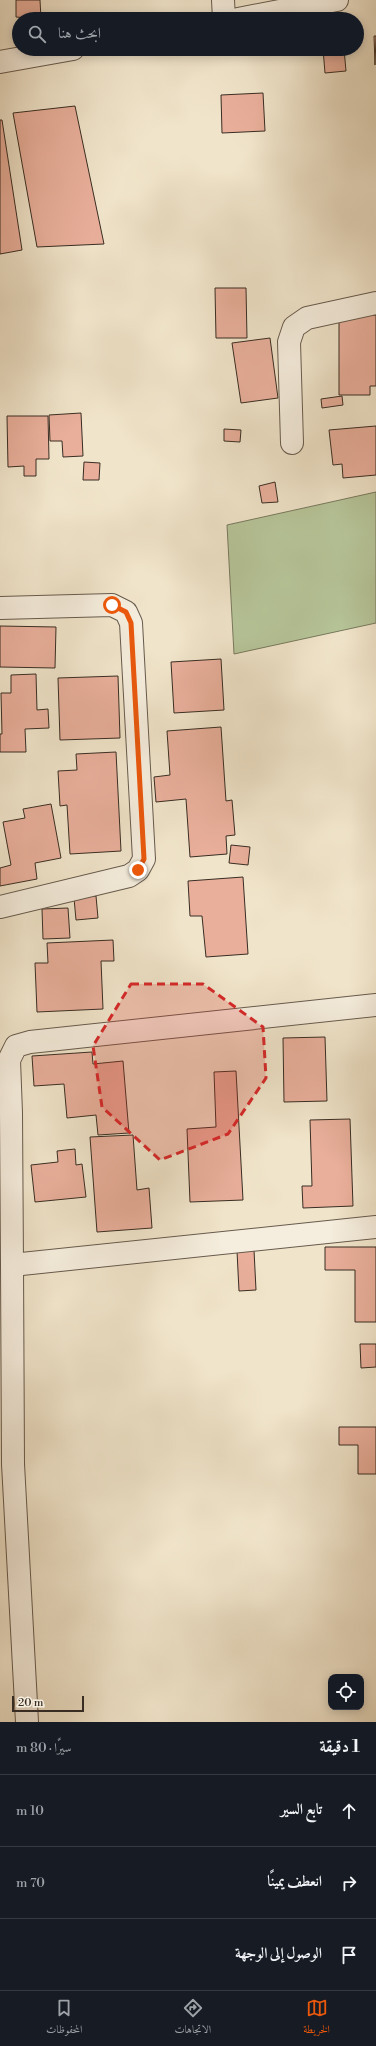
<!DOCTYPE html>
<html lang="ar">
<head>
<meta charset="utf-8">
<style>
	:root { --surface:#171b24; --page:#20242c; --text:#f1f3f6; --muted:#9ea1a6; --line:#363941; --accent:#ea580c }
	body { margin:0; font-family:"Libre Bodoni",Amiri,serif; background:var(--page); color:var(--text); direction:rtl }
	.controls { position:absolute; right:12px; bottom:12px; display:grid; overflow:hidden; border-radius:8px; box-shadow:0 2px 10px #0003 }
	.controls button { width:36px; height:36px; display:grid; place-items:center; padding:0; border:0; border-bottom:1px solid var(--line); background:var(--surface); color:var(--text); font:20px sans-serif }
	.scale { position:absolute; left:12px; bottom:10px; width:72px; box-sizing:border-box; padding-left:4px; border:2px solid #392d23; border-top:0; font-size:11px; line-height:14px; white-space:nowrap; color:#392d23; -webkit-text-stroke:3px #f5eddd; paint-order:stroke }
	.stop { position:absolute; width:12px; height:12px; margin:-9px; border:3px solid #ea580c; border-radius:50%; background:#fff }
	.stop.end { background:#ea580c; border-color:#fff; box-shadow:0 1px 4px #0008 }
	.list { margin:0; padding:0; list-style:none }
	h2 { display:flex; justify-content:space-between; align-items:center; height:52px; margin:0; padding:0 16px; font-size:17px }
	h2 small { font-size:13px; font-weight:400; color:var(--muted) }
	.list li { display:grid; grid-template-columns:26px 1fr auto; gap:12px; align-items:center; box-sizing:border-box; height:72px; padding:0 16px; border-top:1px solid var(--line) }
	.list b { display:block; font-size:15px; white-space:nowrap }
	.list em { font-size:13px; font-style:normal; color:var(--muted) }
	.icon { flex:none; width:22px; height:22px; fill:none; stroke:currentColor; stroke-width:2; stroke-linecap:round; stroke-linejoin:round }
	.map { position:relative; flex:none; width:376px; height:1722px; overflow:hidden; direction:ltr }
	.search { position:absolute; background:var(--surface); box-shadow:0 2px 10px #0003; left:12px; right:12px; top:12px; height:44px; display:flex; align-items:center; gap:10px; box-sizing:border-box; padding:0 14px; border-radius:22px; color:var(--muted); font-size:15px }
	.sheet { height:268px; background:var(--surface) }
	nav { display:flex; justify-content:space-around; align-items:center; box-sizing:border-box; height:56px; border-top:1px solid var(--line); background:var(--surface); font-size:11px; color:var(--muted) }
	nav a { display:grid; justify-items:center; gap:2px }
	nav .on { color:var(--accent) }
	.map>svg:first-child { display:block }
	.green { fill:#b6c599; stroke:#78795e }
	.building { fill:#e9af9b; stroke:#392d23 }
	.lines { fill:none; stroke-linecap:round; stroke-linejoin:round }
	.minor-casing { stroke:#675b4d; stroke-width:24 }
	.minor { stroke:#f5eddd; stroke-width:22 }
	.route { stroke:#ea580c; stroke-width:5 }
	.marked { fill:#d62828; fill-opacity:0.2; stroke:#d62828; stroke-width:3; stroke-dasharray:8 5; stroke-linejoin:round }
</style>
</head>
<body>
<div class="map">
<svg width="376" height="1722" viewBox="0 0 376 1722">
	<rect width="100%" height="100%" fill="#f0e4ca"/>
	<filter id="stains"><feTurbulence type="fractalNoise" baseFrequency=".005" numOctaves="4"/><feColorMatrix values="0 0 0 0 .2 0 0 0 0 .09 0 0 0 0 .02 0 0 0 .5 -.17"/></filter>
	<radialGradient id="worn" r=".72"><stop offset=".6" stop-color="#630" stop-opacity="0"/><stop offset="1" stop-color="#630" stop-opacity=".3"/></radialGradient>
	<polygon class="green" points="376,492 376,623 234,654 227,525"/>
	<g class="building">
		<polygon points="16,0 40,0 41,19 16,17"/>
		<polygon points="374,36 376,36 375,65"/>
		<polygon points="323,49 344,49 346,71 325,73"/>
		<polygon points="263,93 265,131 222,133 221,95"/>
		<polygon points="75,106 104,244 37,247 13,113"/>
		<polygon points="0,120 2,120 22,250 0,254"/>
		<polygon points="215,288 246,288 247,338 216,338"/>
		<polygon points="339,315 376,315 376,386 370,386 370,395 339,395"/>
		<polygon points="270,338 278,398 241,403 232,343"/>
		<polygon points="342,396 343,405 322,408 321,399"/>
		<polygon points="81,413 83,456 63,457 62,441 50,441 49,415"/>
		<polygon points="7,416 48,416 49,459 36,459 36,476 24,476 24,466 8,467"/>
		<polygon points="376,426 376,475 343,478 342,464 333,465 329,430"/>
		<polygon points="224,429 241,430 240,442 224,441"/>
		<polygon points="84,462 100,463 99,480 83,480"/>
		<polygon points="275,482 278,502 262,503 259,486"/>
		<polygon points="0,626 56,627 55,668 0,667"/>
		<polygon points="221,659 224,710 174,713 171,662"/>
		<polygon points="36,674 37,710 48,709 49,728 25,729 26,752 0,752 0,734 2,734 1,693 11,693 11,675"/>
		<polygon points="118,676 120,738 60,740 58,678"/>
		<polygon points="221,727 226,801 232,800 235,835 226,836 227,854 190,857 186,799 156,802 154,777 170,775 167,731"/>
		<polygon points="116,752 121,851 70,854 67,805 60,806 58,771 77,770 76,754"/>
		<polygon points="51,804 61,858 35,863 37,879 0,886 0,868 11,865 3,822 25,818 23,809"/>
		<polygon points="231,845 250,847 248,865 229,863"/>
		<polygon points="243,877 248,954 206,957 202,916 190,916 188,881"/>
		<polygon points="96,896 98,918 76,920 74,898"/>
		<polygon points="68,908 70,938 43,939 42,909"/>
		<polygon points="113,940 114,961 101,961 103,1009 37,1012 35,963 48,963 47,943"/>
		<polygon points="325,1037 327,1101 284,1102 283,1038"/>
		<polygon points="92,1052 93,1064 123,1061 129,1133 98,1135 96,1115 67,1118 64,1084 34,1086 32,1056"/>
		<polygon points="236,1071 243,1200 190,1202 187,1129 216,1127 214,1072"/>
		<polygon points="350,1119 353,1206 303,1208 302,1186 312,1186 310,1120"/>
		<polygon points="133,1135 137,1190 149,1188 152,1228 97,1232 90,1137"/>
		<polygon points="75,1149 76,1165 82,1164 86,1197 35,1202 31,1165 58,1162 57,1151"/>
		<polygon points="325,1247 376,1247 376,1322 355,1322 355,1270 325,1270"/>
		<polygon points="254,1250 256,1290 239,1291 237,1251"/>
		<polygon points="360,1344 376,1344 376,1367 361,1368"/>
		<polygon points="339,1427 376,1427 376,1474 358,1474 358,1445 339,1445"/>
	</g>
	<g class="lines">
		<g class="minor-casing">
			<g id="minor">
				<polyline points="223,0 224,19"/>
				<polyline points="238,19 337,0"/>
				<polyline points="0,62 73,49"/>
				<polyline points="292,443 289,342 294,327 307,318 376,303"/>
				<polyline points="0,608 112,605 126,612 131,623 144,859 138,870 129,876 0,907"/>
				<polyline points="376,1005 30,1042 16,1046 9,1060 11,1113 12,1265 376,1227"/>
				<polyline points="12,1265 13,1464 27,1722"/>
			</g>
		</g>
		<use href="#minor" class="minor"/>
	</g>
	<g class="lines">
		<polyline class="route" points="112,605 126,612 131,623 144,859 138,870"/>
	</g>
	<path class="marked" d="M131 984H203L263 1027 266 1078 228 1134 160 1160 102 1107 93 1046Z"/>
	<rect width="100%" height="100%" filter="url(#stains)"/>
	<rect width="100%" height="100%" fill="url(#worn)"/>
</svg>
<div class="controls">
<button><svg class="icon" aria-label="locate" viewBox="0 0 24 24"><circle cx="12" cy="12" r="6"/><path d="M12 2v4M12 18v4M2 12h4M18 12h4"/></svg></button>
</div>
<div class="scale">20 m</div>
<div class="stop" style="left:112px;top:605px"></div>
<div class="stop end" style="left:138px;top:870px"></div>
<div class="search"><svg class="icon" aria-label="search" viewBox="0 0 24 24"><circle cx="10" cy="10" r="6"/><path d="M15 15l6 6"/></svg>ابحث هنا</div>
</div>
<section class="sheet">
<h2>1 دقيقة<small>سيرًا · 80 m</small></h2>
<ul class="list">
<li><svg class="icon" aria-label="ahead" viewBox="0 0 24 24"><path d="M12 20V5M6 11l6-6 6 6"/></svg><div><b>تابع السير</b></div><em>10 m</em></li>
<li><svg class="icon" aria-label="right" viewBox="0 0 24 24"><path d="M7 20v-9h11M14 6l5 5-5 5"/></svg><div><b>انعطف يمينًا</b></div><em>70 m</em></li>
<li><svg class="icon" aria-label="arrive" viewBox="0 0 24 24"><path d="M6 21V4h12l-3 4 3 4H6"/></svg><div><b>الوصول إلى الوجهة</b></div></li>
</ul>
</section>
<nav>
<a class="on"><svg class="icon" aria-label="map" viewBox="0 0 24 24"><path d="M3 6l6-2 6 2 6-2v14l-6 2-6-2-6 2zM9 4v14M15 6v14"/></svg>الخريطة</a>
<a><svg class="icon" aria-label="directions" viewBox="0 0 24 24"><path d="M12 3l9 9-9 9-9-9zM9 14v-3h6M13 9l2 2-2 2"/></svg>الاتجاهات</a>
<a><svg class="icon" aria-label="saved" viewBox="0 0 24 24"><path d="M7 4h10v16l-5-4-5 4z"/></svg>المحفوظات</a>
</nav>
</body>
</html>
